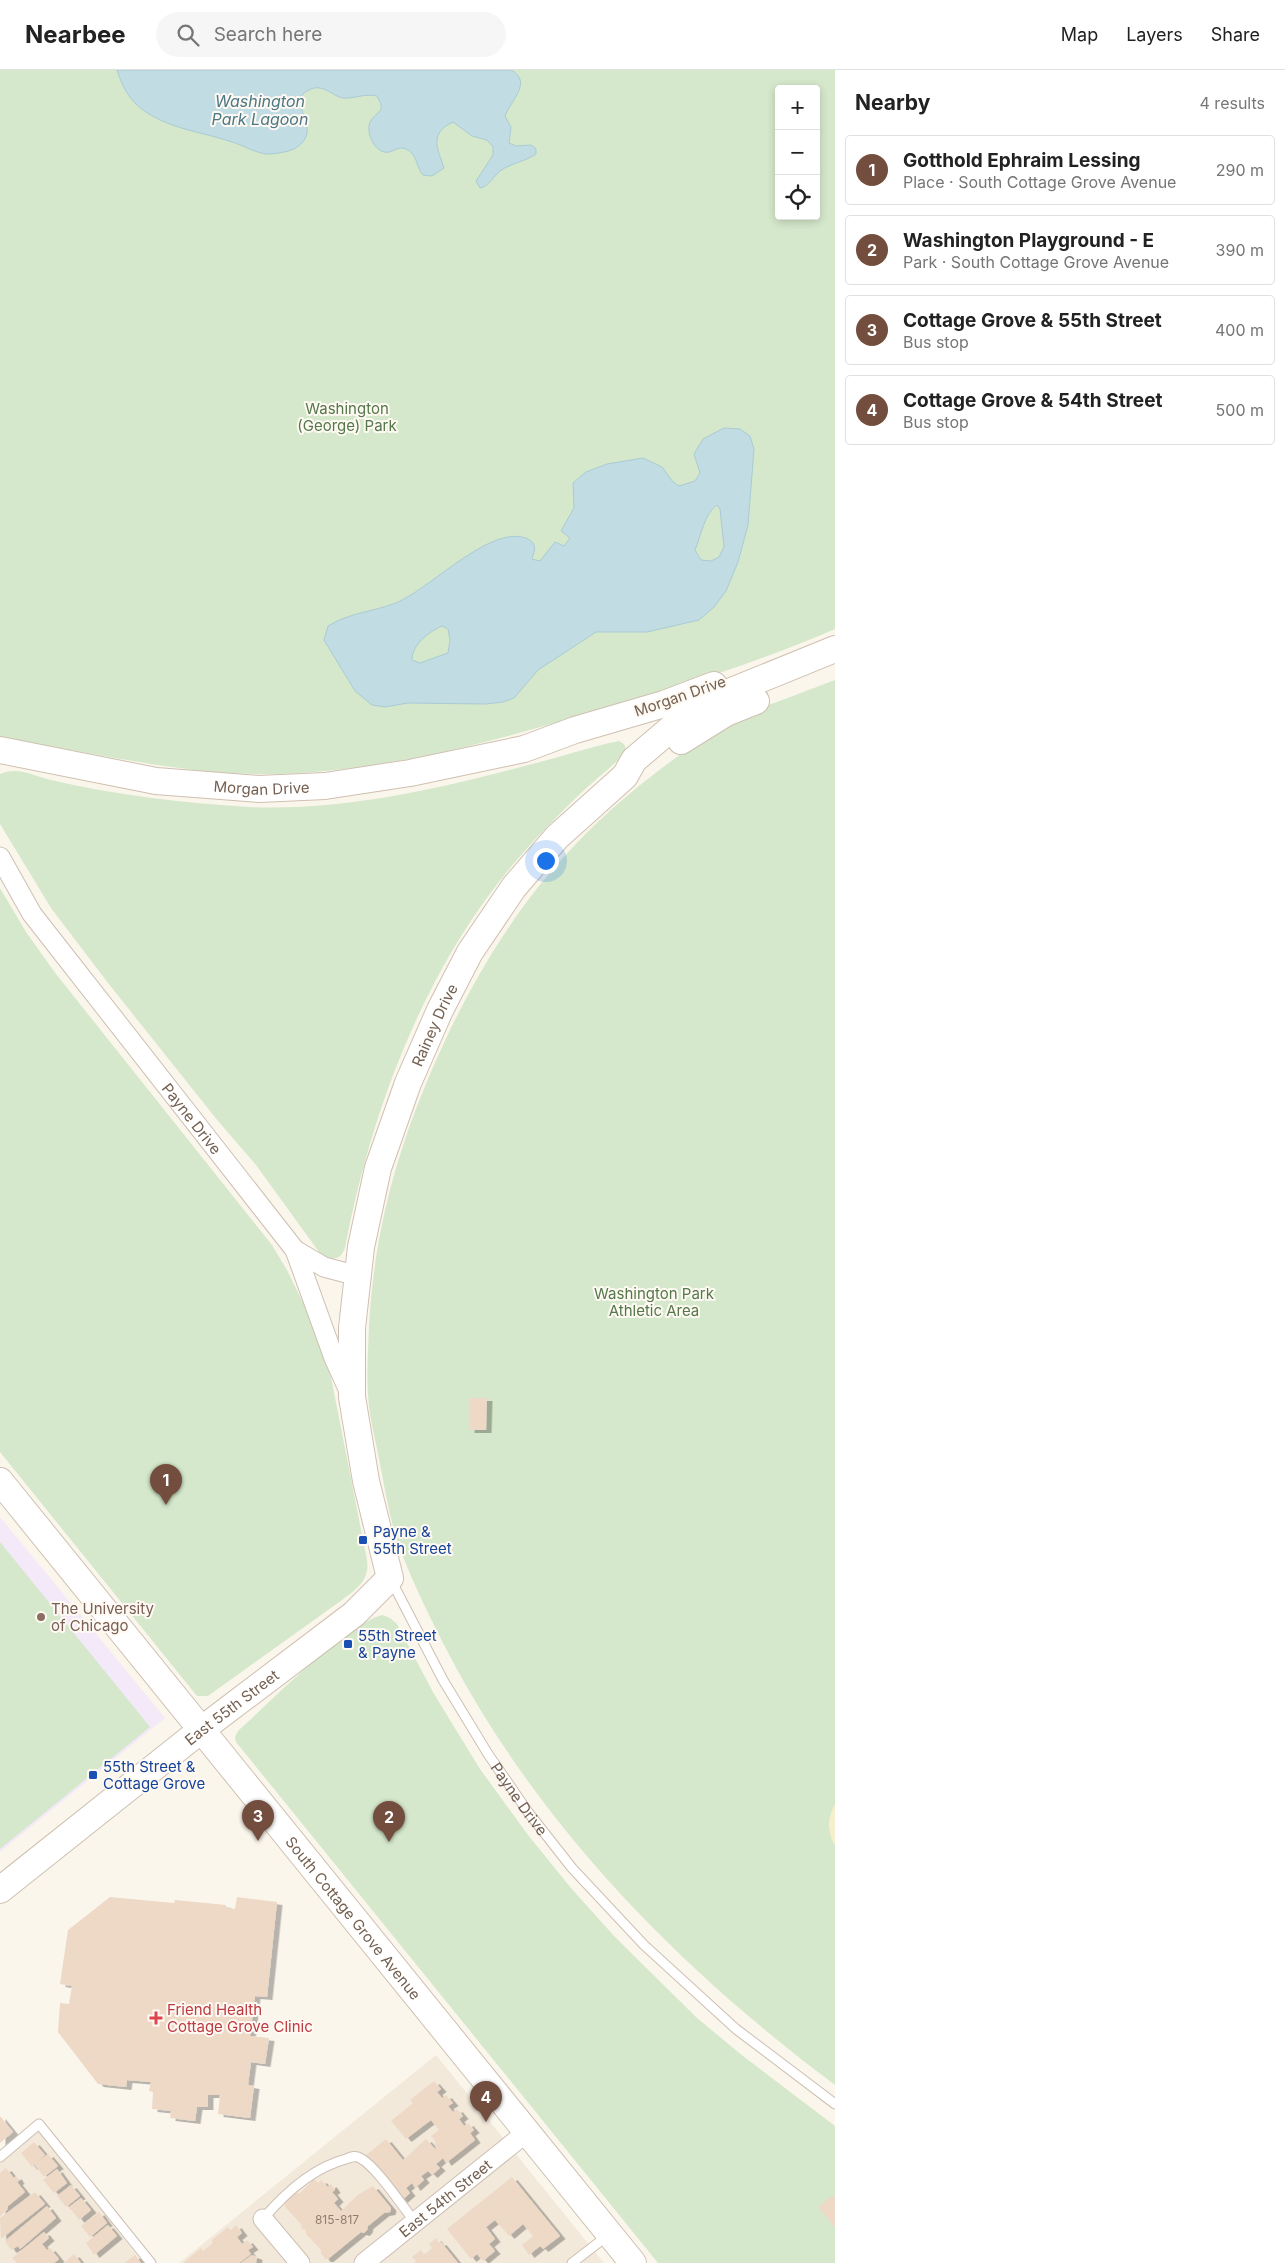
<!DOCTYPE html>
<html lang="en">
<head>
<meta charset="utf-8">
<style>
	:root { --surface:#fff; --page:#f6f6f6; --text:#222; --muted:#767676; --line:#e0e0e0; --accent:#734d3d }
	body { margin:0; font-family:Inter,sans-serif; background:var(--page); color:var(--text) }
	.controls { position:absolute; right:15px; top:15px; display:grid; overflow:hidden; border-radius:5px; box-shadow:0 2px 8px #0003 }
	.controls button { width:45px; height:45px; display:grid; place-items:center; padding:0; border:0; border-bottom:1px solid var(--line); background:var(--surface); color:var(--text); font:25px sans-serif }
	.you { position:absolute; left:545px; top:790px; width:18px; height:18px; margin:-12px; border:4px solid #fff; border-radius:50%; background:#1a73e8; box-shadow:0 0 0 8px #1a73e833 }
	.badge { display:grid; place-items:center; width:32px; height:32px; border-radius:50%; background:var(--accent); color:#fff; font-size:16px; font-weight:700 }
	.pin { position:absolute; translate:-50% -41px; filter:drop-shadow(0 1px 2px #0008) }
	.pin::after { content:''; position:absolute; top:26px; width:18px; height:15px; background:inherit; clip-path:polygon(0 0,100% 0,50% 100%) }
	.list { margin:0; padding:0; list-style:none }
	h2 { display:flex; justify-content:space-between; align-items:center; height:65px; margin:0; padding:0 20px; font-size:21px }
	h2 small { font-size:16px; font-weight:400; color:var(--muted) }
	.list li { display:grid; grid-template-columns:32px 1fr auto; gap:15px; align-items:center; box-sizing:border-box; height:70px; margin:0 10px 10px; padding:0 10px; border:1px solid var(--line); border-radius:5px }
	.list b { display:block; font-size:19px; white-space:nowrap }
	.list p { margin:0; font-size:16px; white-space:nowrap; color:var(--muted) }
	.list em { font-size:16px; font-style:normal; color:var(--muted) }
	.icon { flex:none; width:28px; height:28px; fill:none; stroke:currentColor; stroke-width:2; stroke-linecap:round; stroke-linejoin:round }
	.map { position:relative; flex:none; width:835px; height:2193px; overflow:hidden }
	header { display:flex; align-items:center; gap:30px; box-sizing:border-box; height:70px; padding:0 25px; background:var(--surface); border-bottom:1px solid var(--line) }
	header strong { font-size:24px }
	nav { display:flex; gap:28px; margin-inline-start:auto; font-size:18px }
	.search { width:350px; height:45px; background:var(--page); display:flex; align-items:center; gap:12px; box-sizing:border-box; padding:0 18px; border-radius:28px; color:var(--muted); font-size:19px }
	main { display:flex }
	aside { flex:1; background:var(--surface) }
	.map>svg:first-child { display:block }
	.residential { fill:#f2e9db }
	.education { fill:#f3e9f8 }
	.green { fill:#d5e8cb; fill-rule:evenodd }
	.sand { fill:#f6efcb }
	.water { fill:#c2dce3; stroke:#a9cbd4; fill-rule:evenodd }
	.building { fill:#eed9c7; filter:url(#shadow) }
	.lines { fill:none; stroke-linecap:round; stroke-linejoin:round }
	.lane-casing { stroke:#cdbfb3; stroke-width:11 }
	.street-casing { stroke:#cdbfb3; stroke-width:21 }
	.secondary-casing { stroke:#cfc0b1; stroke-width:28 }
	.lane { stroke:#fff; stroke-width:9 }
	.street { stroke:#fff; stroke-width:19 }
	.secondary { stroke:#fff; stroke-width:26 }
	.transit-dot { fill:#1a4fb4; stroke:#fefaf3; stroke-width:2 }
	.education-dot { fill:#8d6e63; stroke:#fefaf3; stroke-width:2 }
	.health-dot { fill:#e0444e; stroke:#fefaf3; stroke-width:2 }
	.labels { text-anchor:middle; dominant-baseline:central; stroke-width:4; stroke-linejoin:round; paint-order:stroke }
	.number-label { font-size:12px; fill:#927e6e }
	.park-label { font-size:15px; fill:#54784a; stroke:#fefaf3 }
	.street-label { font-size:15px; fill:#746051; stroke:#fefaf3 }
	.transit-label { font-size:15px; fill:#164399; stroke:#fefaf3; text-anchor:start }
	.education-label { font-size:15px; fill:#785e54; stroke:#fefaf3; text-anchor:start }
	.health-label { font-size:15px; fill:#be3a42; stroke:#fefaf3; text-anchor:start }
	.water-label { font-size:16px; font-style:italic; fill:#4c7885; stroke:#fefaf3 }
</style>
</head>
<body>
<header>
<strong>Nearbee</strong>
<div class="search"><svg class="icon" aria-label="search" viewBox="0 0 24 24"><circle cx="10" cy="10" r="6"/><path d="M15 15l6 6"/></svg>Search here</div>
<nav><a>Map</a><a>Layers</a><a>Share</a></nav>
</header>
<main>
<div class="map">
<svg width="835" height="2193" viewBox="0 0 835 2193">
	<defs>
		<filter id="shadow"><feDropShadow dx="5.5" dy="3" stdDeviation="0" flood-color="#0004"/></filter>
	</defs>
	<rect width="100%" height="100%" fill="#fbf6ec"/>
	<g class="residential">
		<polygon points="436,1985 604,2193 179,2193"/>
		<polygon points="39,2061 143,2193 0,2193 0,2093"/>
	</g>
	<polygon class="education" points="0,1447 165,1648 0,1782"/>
	<g class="green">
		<path d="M0 0H835V559C754 594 670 620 586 644 466 679 339 713 213 702 141 695 71 679 0 667ZM779 19H816V146H779Z"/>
		<path d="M835 610V2015C676 1896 534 1751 443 1573 427 1541 411 1509 399 1476 389 1448 385 1418 379 1389 376 1372 371 1354 369 1336 366 1310 368 1283 369 1256 375 1148 404 1056 451 958 504 850 565 771 662 698 685 681 709 662 735 648 748 641 763 637 777 632 796 625 816 617 835 610Z"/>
		<path d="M619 671 624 674 626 679 623 685C610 699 594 710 581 723 550 753 518 786 492 821 415 924 369 1052 345 1178 340 1192 329 1191 319 1182L256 1095 218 1051 108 913 51 838 0 754V704C16 696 35 706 51 710 114 725 185 733 249 737 343 741 438 719 528 695 558 688 589 677 619 671Z"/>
		<path d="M0 818 26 862 56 904 272 1175 288 1202 306 1239 331 1307 367 1490C370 1510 357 1519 342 1530L208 1626H197L0 1382Z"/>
		<polygon points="0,1472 150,1657 0,1779"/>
		<path d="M383 1545 390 1548 397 1554 434 1624 480 1699 528 1765 571 1818 615 1867 697 1948 743 1986 835 2056V2193H658L236 1672 235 1667 238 1661C266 1636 351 1550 383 1545Z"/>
	</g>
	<path class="sand" d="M835 1734V1776C827 1761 827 1749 835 1734Z"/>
	<g class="water">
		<path d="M117 0H511C533 12 511 30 505 46L511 57 509 73 516 76 531 75 536 79V84C527 91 511 93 500 101 493 107 489 116 480 118L476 111 493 85V77L487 70 472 66 453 52C428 64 438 79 444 98L432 106 423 105C416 97 417 83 406 79 398 75 392 84 384 82 373 79 366 62 370 52 373 47 377 44 381 40V34L377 26C365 23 354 29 343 28 332 26 324 14 311 19 280 31 329 59 294 79 287 82 276 84 268 84 257 84 243 75 232 72 203 62 169 59 143 40 129 30 122 16 117 0Z"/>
		<path d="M724 358 740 359 750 366 754 379 748 455 738 492 726 521 714 537 699 550 647 562H596L538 600 514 628 503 632 485 634 408 633 385 637 372 635 355 621 324 570 328 556C349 543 371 542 393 534 428 522 491 452 528 469 537 474 535 480 532 489L540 491 555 472 564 476 570 468 561 461 574 438 573 413 586 402 607 394 643 388 662 397 673 412 679 416 695 411 700 403 694 384 703 369ZM717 435 720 439 724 477 719 487 711 491 701 490 695 480C701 466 704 444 717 435ZM442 556 448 559 450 570 448 583 420 593 412 590C412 575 428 562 442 556Z"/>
	</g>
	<g class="building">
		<polygon points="470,1328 487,1328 486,1360 469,1360"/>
		<polygon points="110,1827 174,1833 175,1830 226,1835 226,1838 235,1839 237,1827 277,1832 267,1927 255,1926 250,1966 269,1968 265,1994 251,1992 248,2015 254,2016 250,2048 218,2044 220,2025 208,2025 208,2037 197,2037 195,2051 170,2048 171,2041 152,2039 153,2022 149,2021 151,2012 127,2010 126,2017 98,2014 58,1962 60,1933 69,1934 72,1916 60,1914 68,1860"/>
		<polygon points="434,2011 441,2019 437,2022 442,2028 446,2025 453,2033 448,2036 453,2042 457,2039 463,2046 459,2049 464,2056 468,2053 474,2060 470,2063 475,2070 446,2093 443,2088 436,2094 440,2098 432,2105 428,2101 421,2106 424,2110 415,2118 412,2113 406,2118 410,2123 402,2130 366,2085 386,2069 403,2090 426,2069 436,2080 435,2071 431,2066 439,2060 431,2050 406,2069 391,2051 413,2033 410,2030"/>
		<polygon points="0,2046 13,2062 0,2073"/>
		<polygon points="34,2072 45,2085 39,2091 48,2084 58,2096 44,2107 34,2094 32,2097 21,2083"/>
		<polygon points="6,2098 14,2108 16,2106 19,2111 17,2112 25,2122 8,2136 7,2140 0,2146 0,2103"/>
		<polygon points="57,2099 67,2113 54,2123 43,2110"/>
		<polygon points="512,2107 560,2166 543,2179 540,2176 529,2185 522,2175 533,2166 523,2154 509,2166 495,2150 486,2157 495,2169 489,2174 495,2181 483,2191 477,2184 471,2189 447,2159"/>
		<polygon points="314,2109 318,2113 321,2110 328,2117 331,2114 335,2120 332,2122 338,2129 334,2133 341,2141 359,2124 373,2116 391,2138 390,2142 384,2143 368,2156 367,2160 364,2163 361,2162 328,2189 325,2189 321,2183 321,2180 306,2164 306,2160 302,2159 301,2154 285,2137 285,2132 296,2123 300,2123"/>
		<polygon points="71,2115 80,2126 66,2137 57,2126"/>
		<polygon points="35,2122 45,2134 1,2169 0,2148"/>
		<polygon points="833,2125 835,2128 835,2158 818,2137"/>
		<polygon points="81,2128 91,2140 79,2150 69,2137"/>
		<polygon points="47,2136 56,2148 20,2179 18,2176 11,2180 5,2171"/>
		<polygon points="99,2142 107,2153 90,2167 81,2156"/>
		<polygon points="108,2155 117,2166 94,2185 86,2173"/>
		<polygon points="236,2155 242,2163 237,2167 242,2174 247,2170 253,2177 248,2180 251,2184 239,2193 183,2193 201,2178 203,2181 212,2174 212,2170 228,2157 231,2160"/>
		<polygon points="44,2162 49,2168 42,2174 47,2180 50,2178 59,2189 54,2193 17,2193 12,2188"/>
		<polygon points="436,2168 439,2173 441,2172 458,2193 414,2193 416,2191 412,2187 421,2180 424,2185 432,2178 429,2174"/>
		<polygon points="74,2184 81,2193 64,2193"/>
		<polygon points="135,2185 141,2193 124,2193"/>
		<polygon points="252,2185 257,2187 256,2193 241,2193"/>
	</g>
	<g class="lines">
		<g class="lane-casing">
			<g id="lane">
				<path id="s1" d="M391 1510 443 1610 488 1684 528 1742 572 1798 644 1875 736 1959 835 2034"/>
				<polyline points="0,2087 39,2054 151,2193"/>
				<path d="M263 2149C285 2123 312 2098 346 2089 351 2087 355 2085 360 2088 376 2096 403 2137 415 2152"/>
				<polyline points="572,2193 607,2166"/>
			</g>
		</g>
		<g class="street-casing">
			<g id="street">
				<path id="s2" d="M0 787 32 844 295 1180 334 1288 349 1321"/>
				<polyline points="295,1180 324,1197 358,1206"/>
				<polyline points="263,2149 300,2193"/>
				<path id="s3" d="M364 2193 527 2062"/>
			</g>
		</g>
		<g class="secondary-casing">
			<g id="secondary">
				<polyline points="681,671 726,643 756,631"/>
				<path id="s4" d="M0 680 156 711 259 719 325 716 410 703 524 679 575 660 664 634 714 615"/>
				<path id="s5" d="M0 1411 633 2193"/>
				<path id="s6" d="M0 1820 201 1660 354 1544 390 1508 366 1411 352 1327V1258L361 1177 378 1098 408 1013 440 940 470 882 514 817 557 767 625 706 634 690 688 644 712 629 835 579"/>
			</g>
		</g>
		<use href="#lane" class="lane"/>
		<use href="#street" class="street"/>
		<use href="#secondary" class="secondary"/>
	</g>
	<g class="transit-dot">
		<rect x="358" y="1465" width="10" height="10" rx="2.5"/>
		<rect x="343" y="1569" width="10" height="10" rx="2.5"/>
		<rect x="88" y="1700" width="10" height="10" rx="2.5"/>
	</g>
	<circle class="education-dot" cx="41" cy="1547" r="5"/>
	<path class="health-dot" d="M153.5 1940.5h5v5h5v5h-5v5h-5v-5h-5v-5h5z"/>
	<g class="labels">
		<g class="number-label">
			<text x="337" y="2149">815-817</text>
		</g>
		<g class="park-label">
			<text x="347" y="338">Washington<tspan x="347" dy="17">(George) Park</tspan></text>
			<text x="654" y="1223">Washington Park<tspan x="654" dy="17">Athletic Area</tspan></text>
		</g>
		<g class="street-label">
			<text transform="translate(680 626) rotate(-19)">Morgan Drive</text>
			<text stroke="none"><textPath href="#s4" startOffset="265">Morgan Drive</textPath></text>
			<text stroke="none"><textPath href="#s6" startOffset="1070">Rainey Drive</textPath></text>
			<text stroke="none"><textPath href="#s2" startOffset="325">Payne Drive</textPath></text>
			<text stroke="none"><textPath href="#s6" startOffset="295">East 55th Street</textPath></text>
			<text stroke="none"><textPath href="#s1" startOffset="254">Payne Drive</textPath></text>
			<text stroke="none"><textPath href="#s5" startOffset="562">South Cottage Grove Avenue</textPath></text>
			<text stroke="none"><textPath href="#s3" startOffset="104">East 54th Street</textPath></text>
		</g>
		<g class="transit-label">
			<text x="373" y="1461">Payne &amp;<tspan x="373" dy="17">55th Street</tspan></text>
			<text x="358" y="1565">55th Street<tspan x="358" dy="17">&amp; Payne</tspan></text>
			<text x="103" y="1696">55th Street &amp;<tspan x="103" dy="17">Cottage Grove</tspan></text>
		</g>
		<g class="education-label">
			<text x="51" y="1538">The University<tspan x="51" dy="17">of Chicago</tspan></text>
		</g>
		<g class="health-label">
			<text x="167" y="1939">Friend Health<tspan x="167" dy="17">Cottage Grove Clinic</tspan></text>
		</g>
		<g class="water-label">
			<text x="260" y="31">Washington<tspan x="260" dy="18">Park Lagoon</tspan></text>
		</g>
	</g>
</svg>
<div class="controls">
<button>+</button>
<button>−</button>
<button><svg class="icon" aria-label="locate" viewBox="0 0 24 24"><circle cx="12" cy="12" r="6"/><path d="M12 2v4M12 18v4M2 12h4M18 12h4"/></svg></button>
</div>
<div class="you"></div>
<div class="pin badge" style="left:166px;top:1435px">1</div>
<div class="pin badge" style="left:389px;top:1772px">2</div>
<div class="pin badge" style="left:258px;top:1771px">3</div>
<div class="pin badge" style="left:486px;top:2052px">4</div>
</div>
<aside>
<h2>Nearby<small>4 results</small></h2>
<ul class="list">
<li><span class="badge">1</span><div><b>Gotthold Ephraim Lessing</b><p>Place · South Cottage Grove Avenue</p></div><em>290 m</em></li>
<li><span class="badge">2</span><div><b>Washington Playground - E</b><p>Park · South Cottage Grove Avenue</p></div><em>390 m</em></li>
<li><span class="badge">3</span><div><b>Cottage Grove &amp; 55th Street</b><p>Bus stop</p></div><em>400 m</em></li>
<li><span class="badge">4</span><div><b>Cottage Grove &amp; 54th Street</b><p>Bus stop</p></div><em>500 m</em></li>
</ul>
</aside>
</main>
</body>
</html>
